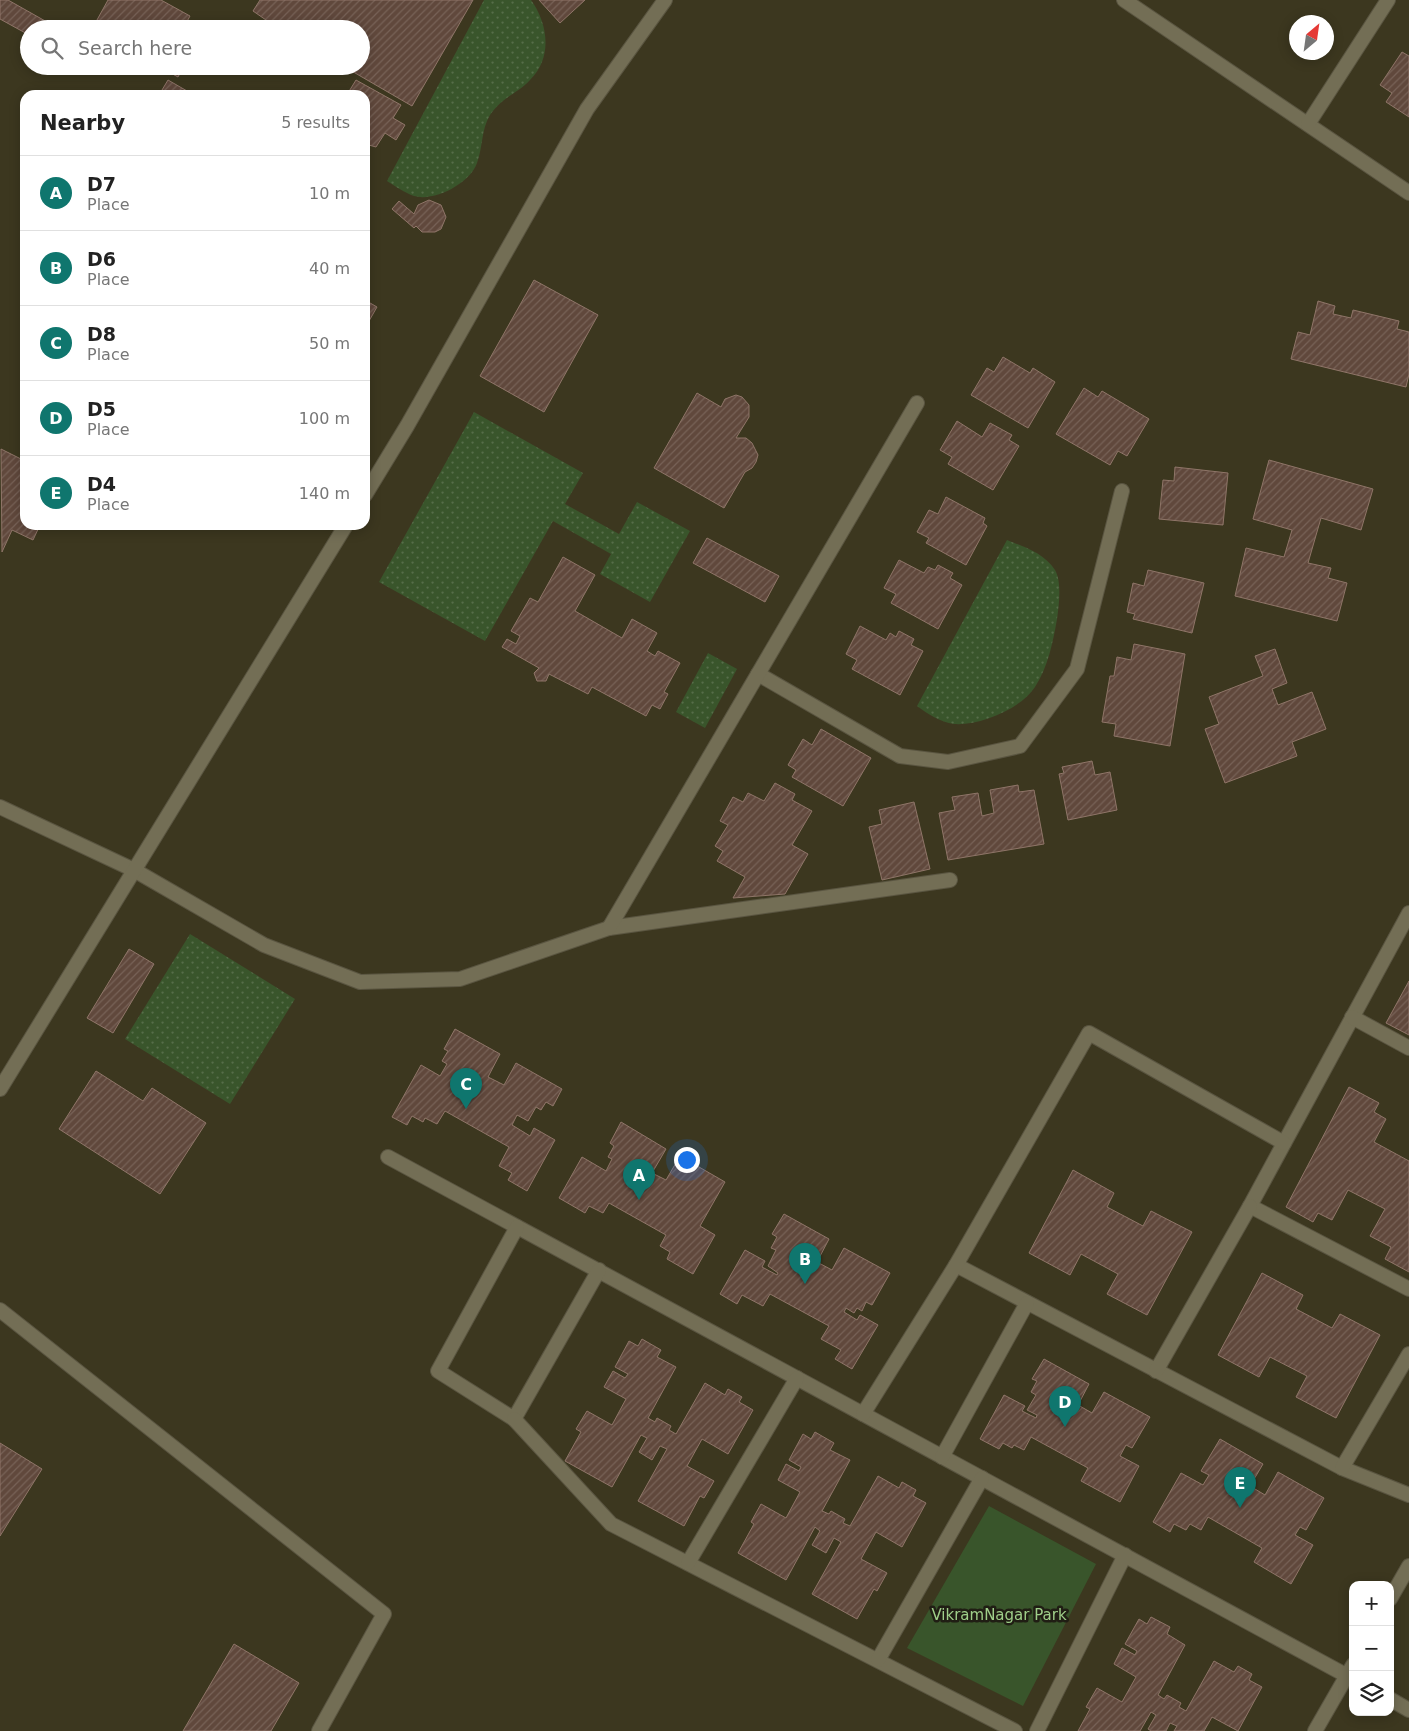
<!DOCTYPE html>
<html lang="en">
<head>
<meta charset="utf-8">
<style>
	:root { --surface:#fff; --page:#f6f6f6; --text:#222; --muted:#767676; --line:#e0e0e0; --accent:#0f766e }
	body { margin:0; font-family:"DejaVu Sans",sans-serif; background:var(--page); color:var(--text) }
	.controls { position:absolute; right:15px; bottom:15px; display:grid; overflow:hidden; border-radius:10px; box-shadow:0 2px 12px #0003 }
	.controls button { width:45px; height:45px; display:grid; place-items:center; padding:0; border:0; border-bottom:1px solid var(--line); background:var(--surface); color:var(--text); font:25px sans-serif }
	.compass { position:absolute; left:1289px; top:15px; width:45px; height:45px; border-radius:50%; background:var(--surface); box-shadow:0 2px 12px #0003; rotate:29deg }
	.you { position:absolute; left:686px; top:1159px; width:18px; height:18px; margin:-12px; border:4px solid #fff; border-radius:50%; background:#1a73e8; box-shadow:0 0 0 8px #1a73e833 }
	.badge { display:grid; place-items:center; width:32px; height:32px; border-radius:50%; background:var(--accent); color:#fff; font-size:16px; font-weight:700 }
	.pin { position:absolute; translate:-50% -41px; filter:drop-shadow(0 1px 2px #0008) }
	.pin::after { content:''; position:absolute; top:26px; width:18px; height:15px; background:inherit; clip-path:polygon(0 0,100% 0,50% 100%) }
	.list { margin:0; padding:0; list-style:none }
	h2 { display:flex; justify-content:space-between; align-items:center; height:65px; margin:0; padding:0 20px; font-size:21px }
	h2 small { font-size:16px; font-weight:400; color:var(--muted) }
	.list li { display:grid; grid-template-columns:32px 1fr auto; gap:15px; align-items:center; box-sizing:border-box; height:75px; padding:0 20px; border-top:1px solid var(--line) }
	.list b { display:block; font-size:19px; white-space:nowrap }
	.list p { margin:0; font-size:16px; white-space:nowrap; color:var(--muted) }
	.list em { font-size:16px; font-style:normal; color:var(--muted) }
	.icon { flex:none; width:28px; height:28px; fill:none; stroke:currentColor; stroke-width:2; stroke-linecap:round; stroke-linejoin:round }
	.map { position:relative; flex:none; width:1409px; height:1731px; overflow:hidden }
	.search { position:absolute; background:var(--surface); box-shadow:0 2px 12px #0003; left:20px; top:20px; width:350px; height:55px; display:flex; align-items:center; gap:12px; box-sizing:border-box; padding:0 18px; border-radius:28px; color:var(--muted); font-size:19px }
	.panel { position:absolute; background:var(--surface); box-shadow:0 2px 12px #0003; left:20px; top:90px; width:350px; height:440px; border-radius:15px }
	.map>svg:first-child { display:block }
	.grass { fill:url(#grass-dots) }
	.green { fill:#39552b }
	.building { fill:url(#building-hatch); stroke:#8f7568 }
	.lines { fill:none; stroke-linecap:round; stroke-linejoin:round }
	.minor-casing { stroke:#5a5541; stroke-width:16 }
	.tertiary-casing { stroke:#5a5541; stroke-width:16 }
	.minor { stroke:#736e55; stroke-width:14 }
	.tertiary { stroke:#736e55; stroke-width:14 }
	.labels { text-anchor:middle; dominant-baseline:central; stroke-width:5; stroke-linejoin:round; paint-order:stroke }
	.park-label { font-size:15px; fill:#9fcf89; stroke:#201e14 }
</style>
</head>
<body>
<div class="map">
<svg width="1409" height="1731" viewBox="0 0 1409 1731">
	<defs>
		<pattern id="grass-dots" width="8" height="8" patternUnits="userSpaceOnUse" patternTransform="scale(1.25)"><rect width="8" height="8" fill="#39552b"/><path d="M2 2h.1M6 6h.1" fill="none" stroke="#566d49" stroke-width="1.8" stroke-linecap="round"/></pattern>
		<pattern id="building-hatch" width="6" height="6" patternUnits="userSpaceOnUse" patternTransform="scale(1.25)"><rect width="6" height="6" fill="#60483c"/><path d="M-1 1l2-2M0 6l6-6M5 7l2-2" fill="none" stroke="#776257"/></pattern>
	</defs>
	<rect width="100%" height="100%" fill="#3c371f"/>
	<g class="grass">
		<path d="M484 0H531C548 24 553 57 530 80 516 95 504 95 490 115 481 130 483 147 477 163 470 183 435 202 414 196 405 193 395 186 387 181Z"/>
		<polygon points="474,412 583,473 565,504 619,534 637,502 690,531 650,602 600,574 611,554 553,521 485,641 379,582"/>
		<path d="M1007 540C1024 547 1044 553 1055 570 1062 582 1059 605 1057 619 1053 642 1048 667 1035 687 1021 709 979 726 954 724 940 722 928 714 917 706Z"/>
		<polygon points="708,653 737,669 705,728 676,712"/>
		<polygon points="190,934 295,999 230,1104 125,1039"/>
	</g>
	<polygon class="green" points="989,1506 1096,1564 1023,1706 907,1648"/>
	<g class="building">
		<polygon points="0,0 8,0 47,22 44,29 29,29 29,35 0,19"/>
		<polygon points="108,0 161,0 190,16 184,27 187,29 92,29"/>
		<polygon points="260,0 473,0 412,106 343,66 361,66 361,29 279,29 253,11"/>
		<polygon points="539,0 585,0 560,23"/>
		<polygon points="1402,52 1409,56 1409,117 1386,102 1392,93 1380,85"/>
		<polygon points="158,66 184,66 178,77"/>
		<polygon points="168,80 194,95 159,95"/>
		<polygon points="356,80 401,105 393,118 405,125 396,140 385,133 376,147 365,144 365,95 342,95 348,93"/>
		<polygon points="429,200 441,205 446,217 441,229 435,232 422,232 416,226 414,228 392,209 399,201 414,214 418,205"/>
		<polygon points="534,280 598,315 544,412 480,376"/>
		<polygon points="365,300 377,307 365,328"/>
		<polygon points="1318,301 1335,306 1333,314 1351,318 1353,310 1399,321 1397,329 1409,332 1409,374 1406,387 1291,359 1298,332 1310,335"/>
		<polygon points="1003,357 1030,373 1033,368 1055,382 1028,428 971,395 987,368 994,372"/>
		<polygon points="1084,388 1098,397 1102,391 1149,419 1127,456 1118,451 1110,465 1056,434"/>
		<polygon points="697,393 721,407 725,399 736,395 742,397 749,405 749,417 736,438 746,438 752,443 758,455 756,462 752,468 745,472 724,508 654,468"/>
		<polygon points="957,421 982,437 990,423 1012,435 1009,440 1019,446 993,490 948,464 952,457 940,450"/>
		<polygon points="1,449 21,459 25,453 25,525 40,525 33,540 12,530 2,552"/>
		<polygon points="1269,460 1373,489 1361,530 1321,518 1308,563 1331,568 1328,578 1347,583 1337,621 1235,596 1246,548 1284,557 1292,530 1253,519"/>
		<polygon points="1175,467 1228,473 1223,525 1159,519 1163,480 1174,481"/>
		<polygon points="946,497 985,518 983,523 987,526 966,565 926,543 929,538 917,532 929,510 938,514"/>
		<polygon points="707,538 779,576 765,602 693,563"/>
		<polygon points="563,557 595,575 575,611 622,638 632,619 657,633 647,651 655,656 658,651 680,663 664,692 668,694 660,709 652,705 646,716 592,687 588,694 549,674 546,681 537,681 534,673 539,668 502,647 507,639 516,644 520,636 511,631 530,598 538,602"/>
		<polygon points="899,560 924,573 928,567 935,570 938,565 953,573 950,578 962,585 938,629 891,603 896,594 884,588"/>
		<polygon points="1148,570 1204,583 1192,633 1133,619 1135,614 1127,612 1133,583 1144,586"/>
		<polygon points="860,626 886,640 890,633 896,637 899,631 914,639 911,645 923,651 900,695 852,669 857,660 846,654"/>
		<polygon points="1134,644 1185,654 1170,746 1114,736 1116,724 1102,722 1110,676 1114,676 1117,657 1131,660"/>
		<polygon points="1275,649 1287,683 1272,689 1278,705 1312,692 1326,729 1292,742 1297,756 1225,783 1205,729 1219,724 1209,697 1263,676 1255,656"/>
		<polygon points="821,729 871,758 843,806 792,777 796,770 788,765 803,739 812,745"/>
		<polygon points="1092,761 1095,775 1110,772 1117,810 1068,820 1059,774 1064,773 1062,767"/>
		<polygon points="775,783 795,794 792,800 812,811 792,845 808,854 785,894 733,898 745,877 717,861 723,851 715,846 728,825 720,821 733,797 743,802 748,793 764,801"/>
		<polygon points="1018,785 1019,792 1034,790 1044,844 948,860 939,813 955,810 952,797 978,793 982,816 994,813 990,790"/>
		<polygon points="914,802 930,869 882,880 869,827 882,824 879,810"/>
		<polygon points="129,949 154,964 113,1033 87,1018"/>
		<polygon points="1409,981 1409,1035 1386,1023"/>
		<polygon points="455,1029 500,1054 488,1077 504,1085 516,1063 562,1089 553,1106 546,1102 541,1110 536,1107 528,1121 517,1115 512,1125 530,1136 534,1128 555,1140 527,1191 508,1180 512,1173 499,1166 509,1147 445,1111 437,1124 425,1118 423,1122 412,1116 407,1125 392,1117 421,1065 440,1076 447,1064 442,1061 448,1051 444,1049"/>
		<polygon points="96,1071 143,1101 152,1088 206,1123 160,1194 59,1129"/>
		<polygon points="1349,1087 1379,1103 1374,1112 1386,1119 1374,1142 1409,1161 1409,1272 1385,1259 1391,1247 1370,1236 1385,1209 1348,1190 1332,1220 1318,1213 1313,1222 1286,1207"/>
		<polygon points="621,1122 666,1149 652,1173 666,1180 680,1156 725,1182 700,1226 715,1235 693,1274 667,1259 670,1252 660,1246 666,1235 609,1203 603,1213 589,1206 585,1213 559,1198 582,1157 606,1171 612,1159 608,1157 614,1146 610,1143"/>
		<polygon points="1073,1170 1114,1193 1107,1207 1143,1226 1151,1211 1192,1232 1147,1315 1107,1294 1118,1274 1081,1254 1070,1275 1029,1253"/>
		<polygon points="784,1214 829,1239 817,1262 832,1270 844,1248 890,1273 872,1305 866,1302 862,1311 857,1308 854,1313 846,1308 844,1312 857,1320 860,1315 878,1325 852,1369 835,1359 841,1350 821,1339 829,1326 770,1294 763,1306 742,1295 737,1304 720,1294 745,1250 765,1261 762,1267 777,1275 778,1273 768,1266 776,1250 771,1248 777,1237 772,1234"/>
		<polygon points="1262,1273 1303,1295 1296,1309 1332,1328 1340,1314 1380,1335 1336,1418 1296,1397 1307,1376 1270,1357 1259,1377 1218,1355"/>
		<polygon points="642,1339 661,1350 657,1357 676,1367 648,1418 655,1422 657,1418 671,1426 669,1430 676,1434 705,1383 725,1395 728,1389 742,1397 739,1402 753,1410 728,1454 702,1439 687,1466 714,1481 704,1498 700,1496 684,1526 638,1501 667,1449 660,1446 652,1460 639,1452 647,1438 641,1435 612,1487 565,1461 581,1432 576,1429 587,1411 612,1425 626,1399 604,1387 613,1371 625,1378 628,1374 615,1367 629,1341 638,1346"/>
		<polygon points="1044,1359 1089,1384 1078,1405 1092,1413 1104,1392 1150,1417 1132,1448 1126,1445 1120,1456 1139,1466 1120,1502 1081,1481 1088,1468 1031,1437 1024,1450 1014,1445 1012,1448 1003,1443 999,1449 980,1439 1004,1395 1025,1406 1022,1411 1036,1418 1037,1415 1027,1410 1036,1395 1031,1392 1037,1381 1032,1379"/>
		<polygon points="815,1432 834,1443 830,1450 850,1460 822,1511 829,1514 831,1511 845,1519 843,1523 850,1526 878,1476 899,1488 902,1482 916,1490 913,1496 926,1503 902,1547 876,1532 861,1559 887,1573 877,1591 874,1589 857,1619 812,1594 841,1542 834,1538 826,1553 812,1545 820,1531 815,1527 786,1580 738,1553 754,1524 751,1522 761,1504 786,1518 800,1492 778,1480 786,1464 799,1471 801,1467 789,1460 803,1434 811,1439"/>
		<polygon points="1220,1439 1263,1464 1250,1486 1265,1495 1278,1472 1324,1498 1306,1530 1300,1527 1295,1535 1313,1545 1291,1584 1254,1562 1262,1548 1208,1517 1201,1530 1190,1524 1186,1530 1174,1524 1170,1532 1153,1522 1181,1473 1203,1485 1209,1475 1201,1471"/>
		<polygon points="0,1443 42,1469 0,1536"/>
		<polygon points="1151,1617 1170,1627 1167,1634 1185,1645 1158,1695 1164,1699 1167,1695 1181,1703 1179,1707 1186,1711 1214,1661 1234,1672 1238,1666 1252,1674 1249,1680 1262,1687 1238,1731 1212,1717 1204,1731 1174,1731 1177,1726 1170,1723 1166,1731 1151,1731 1148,1729 1156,1715 1151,1712 1140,1731 1078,1731 1090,1709 1086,1707 1097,1688 1122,1702 1136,1677 1114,1664 1122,1648 1135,1655 1137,1651 1125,1644 1139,1619 1147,1624"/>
		<polygon points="234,1644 299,1683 271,1731 183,1731"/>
	</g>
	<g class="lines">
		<g class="minor-casing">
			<g id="minor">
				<polyline points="1124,0 1409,193"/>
				<polyline points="1308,124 1388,0"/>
				<polyline points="758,674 900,756 948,762 1020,746 1077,669 1122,491"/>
				<polyline points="0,807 134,870 264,945 360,982 460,979 609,928 950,880"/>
				<polyline points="1409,913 1250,1206 1409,1289"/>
				<polyline points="609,928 917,403"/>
				<polyline points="1352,1017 1409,1048"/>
				<polyline points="388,1157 1353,1679"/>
				<polyline points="517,1227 438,1371 514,1419 599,1270"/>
				<polyline points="956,1265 1342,1468 1409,1495"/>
				<polyline points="0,1310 384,1614 319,1731"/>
				<polyline points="1156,1371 1250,1206"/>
				<polyline points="863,1414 956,1265 1089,1033 1284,1143"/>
				<polyline points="514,1419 611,1524 1015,1731"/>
				<polyline points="942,1457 1027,1303"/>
				<polyline points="1342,1468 1409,1354"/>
				<polyline points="688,1563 797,1378"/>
				<polyline points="1390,1599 1409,1566"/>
				<polyline points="878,1660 982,1478"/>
				<polyline points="1390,1699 1409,1710"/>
				<polyline points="1037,1731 1125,1555"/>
				<polyline points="1315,1731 1353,1665"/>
			</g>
		</g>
		<g class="tertiary-casing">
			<g id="tertiary">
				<polyline points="365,495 407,426 587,109 665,0"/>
				<polyline points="0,1089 346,525"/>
			</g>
		</g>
		<use href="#minor" class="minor"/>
		<use href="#tertiary" class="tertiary"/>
	</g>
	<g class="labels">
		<g class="park-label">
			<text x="999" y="1615">VikramNagar Park</text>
		</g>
	</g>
</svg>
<div class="controls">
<button>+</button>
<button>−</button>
<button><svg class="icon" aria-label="layers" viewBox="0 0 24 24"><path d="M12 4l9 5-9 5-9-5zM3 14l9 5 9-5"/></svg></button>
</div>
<svg class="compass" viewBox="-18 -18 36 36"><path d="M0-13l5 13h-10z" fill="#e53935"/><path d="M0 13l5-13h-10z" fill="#767676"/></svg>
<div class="you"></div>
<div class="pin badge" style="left:639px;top:1200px">A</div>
<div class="pin badge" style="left:805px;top:1284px">B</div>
<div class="pin badge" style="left:466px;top:1109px">C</div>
<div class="pin badge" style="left:1065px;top:1427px">D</div>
<div class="pin badge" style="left:1240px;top:1508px">E</div>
<div class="search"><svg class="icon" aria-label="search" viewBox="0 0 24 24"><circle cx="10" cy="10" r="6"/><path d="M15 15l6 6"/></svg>Search here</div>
<section class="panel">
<h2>Nearby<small>5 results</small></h2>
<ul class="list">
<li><span class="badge">A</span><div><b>D7</b><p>Place</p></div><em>10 m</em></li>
<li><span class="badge">B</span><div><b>D6</b><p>Place</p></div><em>40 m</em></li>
<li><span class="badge">C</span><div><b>D8</b><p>Place</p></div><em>50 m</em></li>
<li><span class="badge">D</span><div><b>D5</b><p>Place</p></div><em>100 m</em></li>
<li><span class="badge">E</span><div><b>D4</b><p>Place</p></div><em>140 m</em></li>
</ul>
</section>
</div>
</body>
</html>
